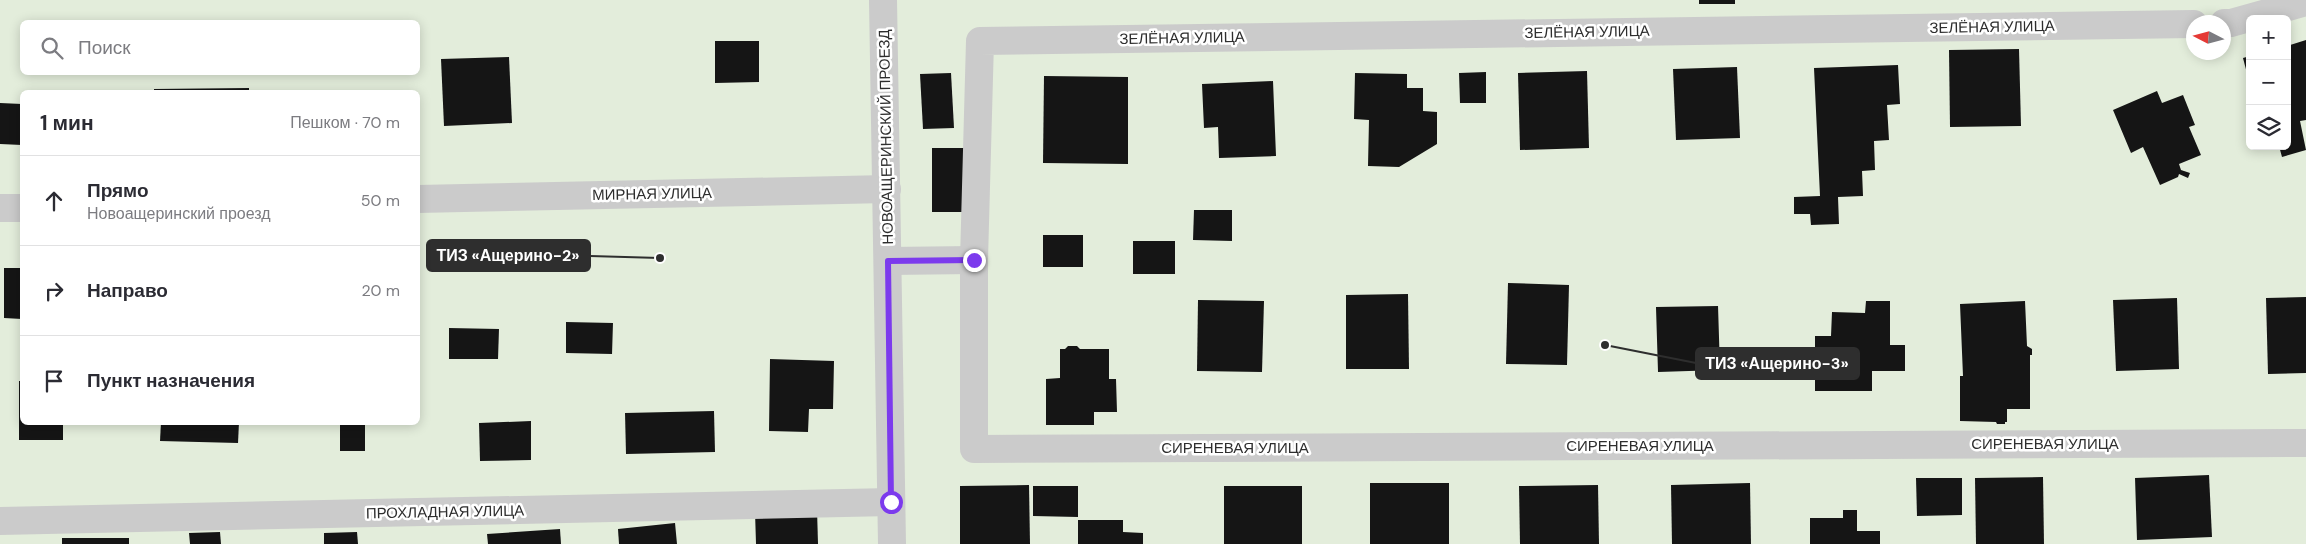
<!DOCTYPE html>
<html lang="ru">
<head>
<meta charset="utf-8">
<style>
	:root { --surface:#fff; --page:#f7f7f7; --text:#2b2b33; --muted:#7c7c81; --line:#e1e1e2 }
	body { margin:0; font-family:"DM Sans",sans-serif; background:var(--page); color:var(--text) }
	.controls { position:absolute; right:15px; top:15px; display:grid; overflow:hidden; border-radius:8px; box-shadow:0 2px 12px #0003 }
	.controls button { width:45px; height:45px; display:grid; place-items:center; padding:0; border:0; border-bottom:1px solid var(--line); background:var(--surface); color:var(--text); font:25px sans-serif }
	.compass { position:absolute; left:2186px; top:15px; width:45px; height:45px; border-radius:50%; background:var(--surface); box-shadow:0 2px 12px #0003; rotate:276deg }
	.stop { position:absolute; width:15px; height:15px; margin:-11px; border:4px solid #7c3aed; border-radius:50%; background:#fff }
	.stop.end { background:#7c3aed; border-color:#fff; box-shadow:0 1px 5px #0008 }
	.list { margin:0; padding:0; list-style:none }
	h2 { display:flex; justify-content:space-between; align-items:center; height:65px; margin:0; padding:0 20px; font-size:21px }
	h2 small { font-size:16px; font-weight:400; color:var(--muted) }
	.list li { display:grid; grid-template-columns:32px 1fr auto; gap:15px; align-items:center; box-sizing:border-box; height:90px; padding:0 20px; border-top:1px solid var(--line) }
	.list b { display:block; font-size:19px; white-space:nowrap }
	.list p { margin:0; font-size:16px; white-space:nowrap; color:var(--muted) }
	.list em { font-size:16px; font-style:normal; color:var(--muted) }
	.icon { flex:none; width:28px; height:28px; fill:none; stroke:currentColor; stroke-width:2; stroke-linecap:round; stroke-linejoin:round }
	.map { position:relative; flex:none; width:2306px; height:544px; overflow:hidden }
	.search { position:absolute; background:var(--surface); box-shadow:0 2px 12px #0003; left:20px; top:20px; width:400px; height:55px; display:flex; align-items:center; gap:12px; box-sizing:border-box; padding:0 18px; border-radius:8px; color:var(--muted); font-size:19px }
	.panel { position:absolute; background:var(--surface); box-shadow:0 2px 12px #0003; left:20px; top:90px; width:400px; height:335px; border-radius:8px }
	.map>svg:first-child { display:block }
	.green { fill:#e3eddb; fill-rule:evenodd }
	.building { fill:#151515 }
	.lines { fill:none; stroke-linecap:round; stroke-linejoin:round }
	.minor { stroke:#cbcbcb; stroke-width:28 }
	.route { stroke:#7c3aed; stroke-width:6 }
	.labels { text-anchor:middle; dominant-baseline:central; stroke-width:5; stroke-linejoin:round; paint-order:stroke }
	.street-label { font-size:15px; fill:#2e2e2e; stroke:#fff }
	.leader { fill:none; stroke:#2e2e2e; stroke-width:2 }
	.callout-dot { fill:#2e2e2e; stroke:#fff; stroke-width:2 }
	.callout { fill:#2e2e2e; stroke:#2e2e2e; stroke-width:2 }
	.callout-label { font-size:16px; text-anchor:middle; font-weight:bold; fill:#fff }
</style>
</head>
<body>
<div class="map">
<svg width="2306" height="544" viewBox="0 0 2306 544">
	<rect width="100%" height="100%" fill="#fff"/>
	<path class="green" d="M0 0H2306V544H0ZM2250 19H2287V146H2250ZM22 22H418V72H22ZM2194 22H2224V52H2194ZM22 92H418V422H22Z"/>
	<g class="building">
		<rect x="1699" y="0" width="36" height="4"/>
		<polygon points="2306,40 2306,120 2300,121 2306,150 2282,157 2279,146 2287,146 2287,46"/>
		<polygon points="715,41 759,41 759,82 715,83"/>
		<polygon points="2019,49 2021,126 1950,127 1949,50"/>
		<polygon points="2250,56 2250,81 2249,81 2243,58"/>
		<polygon points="509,57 512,123 444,126 441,59"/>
		<polygon points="1898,65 1900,104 1887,105 1889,140 1874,141 1875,170 1862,171 1863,196 1838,197 1839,224 1811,225 1810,214 1794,214 1794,197 1820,196 1814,68"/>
		<polygon points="1737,67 1740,138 1676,140 1673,69"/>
		<polygon points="1587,71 1589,148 1520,150 1518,73"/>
		<polygon points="1486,72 1486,103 1460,103 1459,73"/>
		<polygon points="951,73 954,128 923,129 920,74"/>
		<polygon points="1355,73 1407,74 1407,88 1423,88 1423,111 1437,112 1437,144 1399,167 1368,166 1369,120 1354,119"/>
		<polygon points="1044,76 1128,77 1128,164 1043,163"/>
		<polygon points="1273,81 1276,156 1219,158 1218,127 1204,128 1202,84"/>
		<polygon points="249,88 249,92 154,92 154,89"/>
		<polygon points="405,90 405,92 350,92 349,91"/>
		<polygon points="2157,91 2162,103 2183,95 2195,125 2189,127 2201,155 2179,164 2181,170 2190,173 2188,178 2179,174 2178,177 2160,185 2143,147 2131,153 2113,110"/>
		<polygon points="0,103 22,104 22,145 0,144"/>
		<rect x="932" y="148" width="33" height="64"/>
		<polygon points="1194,210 1232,210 1232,241 1193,240"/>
		<rect x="1043" y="235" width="40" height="32"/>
		<rect x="1133" y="241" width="42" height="33"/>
		<polygon points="4,268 22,268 22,319 4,318"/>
		<polygon points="1508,283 1569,285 1567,365 1506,364"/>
		<polygon points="1408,294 1409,369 1346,369 1346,295"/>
		<polygon points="2306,297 2306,373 2268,374 2266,298"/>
		<polygon points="2177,298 2179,369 2116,371 2113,300"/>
		<polygon points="1198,300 1264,301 1262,372 1197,371"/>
		<polygon points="1866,301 1890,301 1890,345 1905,345 1905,371 1872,371 1872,391 1815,391 1815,336 1831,336 1832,312 1865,313"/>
		<polygon points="2025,301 2027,346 2032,349 2032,355 2030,355 2030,409 2007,409 2007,422 2005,422 2005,424 1997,424 1996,422 1960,421 1960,376 1963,376 1960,304"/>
		<polygon points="1718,306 1720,370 1658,372 1656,307"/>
		<polygon points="566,322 613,323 612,354 566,353"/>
		<polygon points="449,328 499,329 498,359 449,359"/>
		<polygon points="1068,346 1077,346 1080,349 1109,349 1109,379 1116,379 1117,412 1094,412 1094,425 1046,425 1046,379 1060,378 1060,349 1065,349"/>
		<polygon points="770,359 834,361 833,409 809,409 808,432 769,431"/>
		<polygon points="19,381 22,381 22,422 63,422 63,440 19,440"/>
		<polygon points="714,411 715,452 626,454 625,413"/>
		<polygon points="531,421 531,460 480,461 479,423"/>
		<polygon points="161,422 239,422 238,443 160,441"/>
		<rect x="340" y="422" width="25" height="29"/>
		<polygon points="2209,475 2212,537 2137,540 2135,478"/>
		<polygon points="2043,477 2044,544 1976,544 1975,478"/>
		<polygon points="1916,478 1962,478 1962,515 1917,516"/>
		<rect x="1370" y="483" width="79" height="61"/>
		<polygon points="1750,483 1751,544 1672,544 1671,485"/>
		<polygon points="1029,485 1030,544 960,544 960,486"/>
		<polygon points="1598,485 1599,544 1520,544 1519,486"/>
		<polygon points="1033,486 1078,486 1078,517 1033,516"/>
		<rect x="1224" y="486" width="78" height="58"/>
		<polygon points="817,509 818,544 756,544 755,511"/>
		<polygon points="1843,510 1857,510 1857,531 1880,531 1880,544 1810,544 1810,518 1843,518"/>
		<polygon points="1078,520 1123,520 1123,532 1143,533 1143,544 1078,544"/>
		<polygon points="675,523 677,544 619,544 618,529"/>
		<polygon points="560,529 561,544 488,544 487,534"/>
		<polygon points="220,532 221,544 190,544 189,533"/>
		<polygon points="357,532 358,544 324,544 324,533"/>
		<rect x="62" y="538" width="67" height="6"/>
	</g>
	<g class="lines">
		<g class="minor">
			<polyline points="883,0 892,544"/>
			<polyline points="2224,23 2231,23 2306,2"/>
			<polyline points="2194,24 980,41 974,260 974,449 2306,443"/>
			<polyline points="418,199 887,189"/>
			<polyline points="0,208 22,208"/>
			<polyline points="888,261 974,260"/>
			<polyline points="0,521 891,502"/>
		</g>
	</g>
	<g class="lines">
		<polyline class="route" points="891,502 888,261 974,260"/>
	</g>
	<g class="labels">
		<g class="street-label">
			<text transform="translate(1992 27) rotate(-1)">ЗЕЛЁНАЯ УЛИЦА</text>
			<text transform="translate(1587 32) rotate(-1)">ЗЕЛЁНАЯ УЛИЦА</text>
			<text transform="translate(1182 38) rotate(-1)">ЗЕЛЁНАЯ УЛИЦА</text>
			<text transform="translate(886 137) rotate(-91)">НОВОАЩЕРИНСКИЙ ПРОЕЗД</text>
			<text transform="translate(652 194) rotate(-1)">МИРНАЯ УЛИЦА</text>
			<text x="2045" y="444">СИРЕНЕВАЯ УЛИЦА</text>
			<text x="1640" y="446">СИРЕНЕВАЯ УЛИЦА</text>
			<text x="1235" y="448">СИРЕНЕВАЯ УЛИЦА</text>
			<text transform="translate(445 512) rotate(-1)">ПРОХЛАДНАЯ УЛИЦА</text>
		</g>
	</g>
	<path class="leader" d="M660 258L590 256M1605 345L1696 363"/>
	<g class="callout-dot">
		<circle cx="660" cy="258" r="5"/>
		<circle cx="1605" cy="345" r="5"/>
	</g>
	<g class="callout">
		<rect x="427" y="240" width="163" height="31" rx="5"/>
		<rect x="1696" y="348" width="163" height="31" rx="5"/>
	</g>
	<g class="callout-label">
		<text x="508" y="261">ТИЗ «Ащерино-2»</text>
		<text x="1777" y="369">ТИЗ «Ащерино-3»</text>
	</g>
</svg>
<div class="controls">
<button>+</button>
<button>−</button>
<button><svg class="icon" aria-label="layers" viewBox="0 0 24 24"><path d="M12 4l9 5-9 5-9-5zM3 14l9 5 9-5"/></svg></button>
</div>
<svg class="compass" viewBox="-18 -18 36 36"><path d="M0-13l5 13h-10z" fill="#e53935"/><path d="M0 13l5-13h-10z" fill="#7c7c81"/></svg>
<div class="stop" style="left:891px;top:502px"></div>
<div class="stop end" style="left:974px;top:260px"></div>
<div class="search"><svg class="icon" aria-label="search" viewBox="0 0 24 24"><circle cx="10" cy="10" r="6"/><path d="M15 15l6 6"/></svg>Поиск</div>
<section class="panel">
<h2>1 мин<small>Пешком · 70 m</small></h2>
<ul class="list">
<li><svg class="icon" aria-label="ahead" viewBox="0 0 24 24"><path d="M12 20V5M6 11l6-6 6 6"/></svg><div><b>Прямо</b><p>Новоащеринский проезд</p></div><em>50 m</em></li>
<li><svg class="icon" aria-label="right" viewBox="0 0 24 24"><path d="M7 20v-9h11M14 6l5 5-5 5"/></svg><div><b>Направо</b></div><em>20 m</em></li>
<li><svg class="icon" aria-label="arrive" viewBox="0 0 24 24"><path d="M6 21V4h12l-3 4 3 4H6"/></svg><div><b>Пункт назначения</b></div></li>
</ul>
</section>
</div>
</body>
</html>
